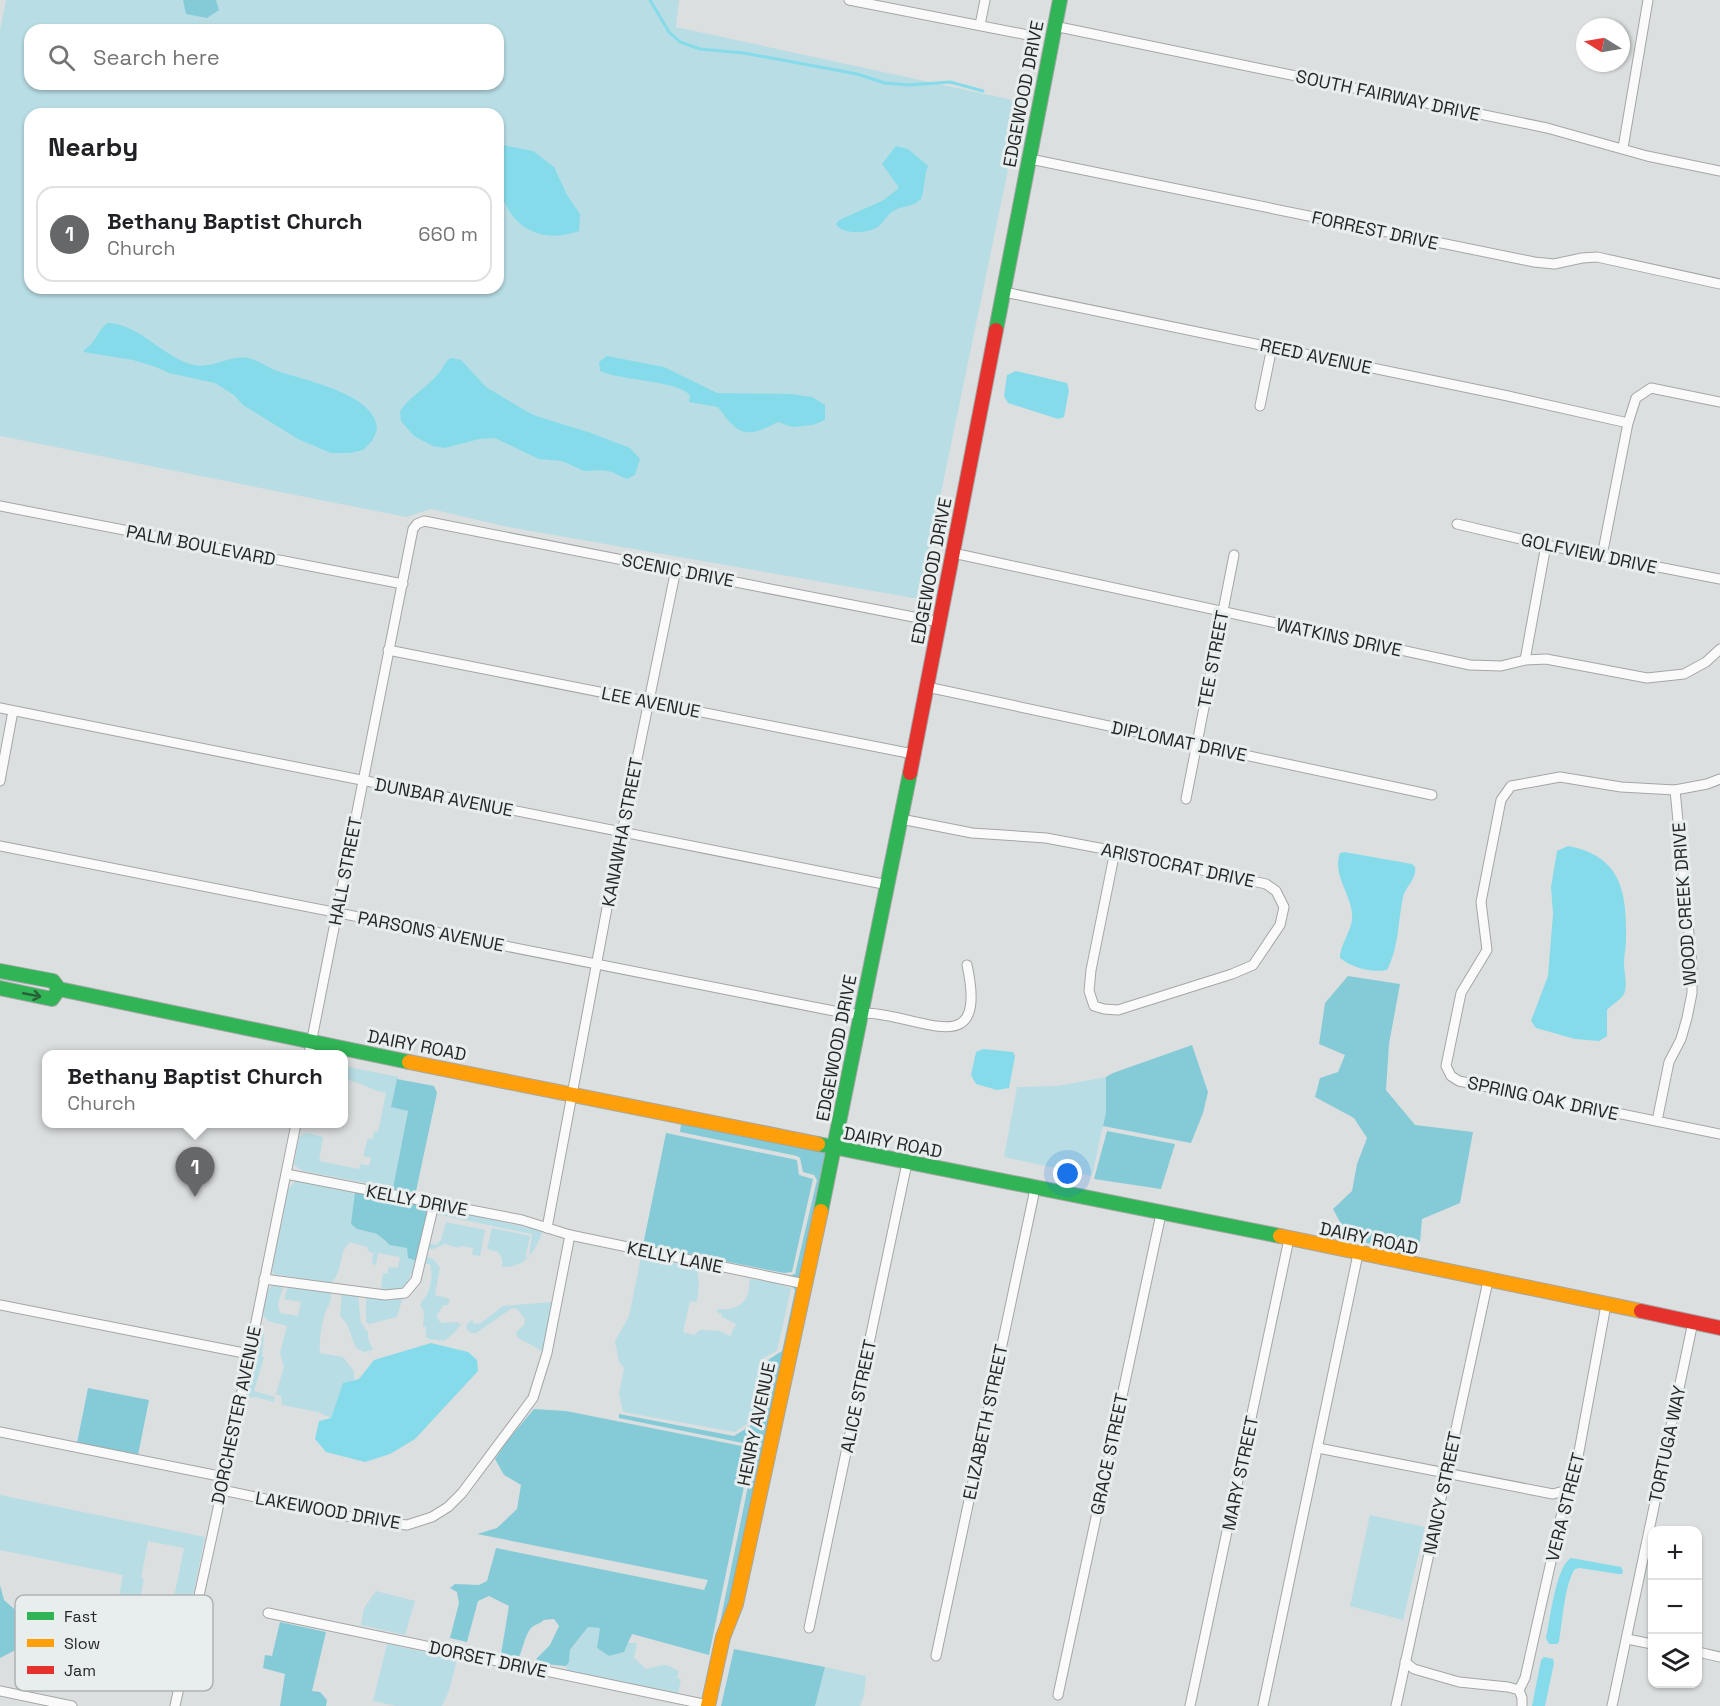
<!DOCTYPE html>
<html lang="en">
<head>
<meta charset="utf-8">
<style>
	:root { --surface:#fff; --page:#f6f6f6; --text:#202124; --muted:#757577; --line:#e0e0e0; --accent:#656768 }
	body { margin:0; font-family:"Space Grotesk",sans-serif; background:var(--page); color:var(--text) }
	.controls { position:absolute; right:18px; bottom:18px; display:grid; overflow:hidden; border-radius:12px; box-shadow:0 2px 4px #0004 }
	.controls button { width:54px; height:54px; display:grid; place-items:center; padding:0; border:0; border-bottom:2px solid var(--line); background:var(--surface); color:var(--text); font:30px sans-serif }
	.compass { position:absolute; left:1576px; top:18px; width:54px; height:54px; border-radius:50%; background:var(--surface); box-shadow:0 2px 4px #0004; rotate:281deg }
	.you { position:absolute; left:1068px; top:1174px; width:21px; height:21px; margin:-15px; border:4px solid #fff; border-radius:50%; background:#1a73e8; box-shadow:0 0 0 9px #1a73e833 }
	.badge { display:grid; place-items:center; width:39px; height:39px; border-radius:50%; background:var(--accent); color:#fff; font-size:20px; font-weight:700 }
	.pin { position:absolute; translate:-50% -50px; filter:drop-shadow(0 2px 3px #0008) }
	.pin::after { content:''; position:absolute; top:32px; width:21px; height:18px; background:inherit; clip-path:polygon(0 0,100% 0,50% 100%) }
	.popup { position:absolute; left:42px; top:1050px; width:306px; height:78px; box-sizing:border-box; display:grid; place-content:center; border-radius:12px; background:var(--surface); filter:drop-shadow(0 2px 4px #0005); font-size:20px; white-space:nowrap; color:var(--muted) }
	.popup b { font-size:22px; color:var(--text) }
	.popup::after { content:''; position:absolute; left:50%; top:100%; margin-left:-12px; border:12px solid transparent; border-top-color:var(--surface) }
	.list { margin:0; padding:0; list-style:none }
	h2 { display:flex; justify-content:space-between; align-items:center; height:78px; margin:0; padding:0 24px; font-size:26px }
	h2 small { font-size:20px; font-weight:400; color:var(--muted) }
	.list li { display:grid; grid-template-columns:39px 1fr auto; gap:18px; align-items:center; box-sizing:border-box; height:96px; margin:0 12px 12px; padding:0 12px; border:2px solid var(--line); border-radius:18px }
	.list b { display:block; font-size:22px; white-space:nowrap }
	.list p { margin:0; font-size:20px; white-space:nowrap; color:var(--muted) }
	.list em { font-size:20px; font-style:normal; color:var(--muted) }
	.icon { flex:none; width:33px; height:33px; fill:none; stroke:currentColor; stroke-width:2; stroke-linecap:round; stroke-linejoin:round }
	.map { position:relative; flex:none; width:1720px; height:1706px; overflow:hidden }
	.search { position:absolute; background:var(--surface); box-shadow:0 2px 4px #0004; left:24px; top:24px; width:480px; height:66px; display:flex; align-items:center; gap:15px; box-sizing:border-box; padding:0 21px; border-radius:18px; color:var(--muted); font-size:22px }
	.panel { position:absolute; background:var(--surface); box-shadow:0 2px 4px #0004; left:24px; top:108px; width:480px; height:186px; border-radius:18px }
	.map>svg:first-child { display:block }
	.green { fill:#b8dde4; fill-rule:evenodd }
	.forest { fill:#85cbd7 }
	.water { fill:#86dbea }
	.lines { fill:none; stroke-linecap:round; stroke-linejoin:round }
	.stream { stroke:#86dbea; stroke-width:3 }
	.street-casing { stroke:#a4a6a6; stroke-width:11 }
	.fast-casing { stroke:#a4a6a6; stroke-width:16 }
	.slow-casing { stroke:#a4a6a6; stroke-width:16 }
	.jam-casing { stroke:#a4a6a6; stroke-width:16 }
	.street { stroke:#fafafa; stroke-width:9 }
	.fast { stroke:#30b455; stroke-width:14 }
	.slow { stroke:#ff9f0a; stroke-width:14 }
	.jam { stroke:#e5322d; stroke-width:14 }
	.oneway { stroke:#295f39 }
	.labels { text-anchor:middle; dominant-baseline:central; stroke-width:6; stroke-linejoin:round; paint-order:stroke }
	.street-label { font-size:18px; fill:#252727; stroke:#e8edee }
	.key { fill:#e8edee; stroke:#aeb2b2; stroke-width:1.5 }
	.key-label { font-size:16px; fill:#252727 }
</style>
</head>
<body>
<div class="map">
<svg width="1720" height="1706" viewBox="0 0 1720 1706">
	<rect width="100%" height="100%" fill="#dcdfe0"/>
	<g class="green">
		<path d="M6 0H679L676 27 1022 102 919 599 508 527 431 509 406 517 0 436V31ZM30 30H498V84H30ZM30 114H498V288H30Z"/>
		<path d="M344 1066 398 1077 391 1106 408 1110 393 1188 303 1171 294 1165 299 1137 306 1133 323 1137 319 1161 359 1169 361 1164 369 1166 371 1158 363 1156 368 1138 373 1139 374 1131 378 1132 386 1093C370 1090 360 1082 344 1079Z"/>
		<polygon points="1106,1077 1106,1112 1092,1176 1004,1157 1017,1087 1057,1086"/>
		<path d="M301 1180 355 1192 357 1229 377 1234 385 1242 407 1248 417 1261 406 1286 396 1289H381L383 1273 387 1274 389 1267 398 1268 400 1257 378 1253 376 1265 372 1264 373 1253 369 1252 367 1247 350 1242C337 1254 345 1268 331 1283L274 1274 272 1271 288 1189 296 1181Z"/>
		<path d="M440 1208 542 1231V1233C535 1252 525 1268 502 1267V1259L498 1252 487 1249 492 1228 530 1236 525 1259 529 1256 532 1234 436 1214Z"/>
		<polygon points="446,1222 485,1230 480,1256 472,1255 473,1248 460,1246 459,1248 445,1244 433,1249 429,1249 429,1243 436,1245 441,1240"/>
		<path d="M427 1257 433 1259 440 1267 435 1295 450 1299 448 1305H444L437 1315 438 1320 442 1323 457 1322 461 1324 454 1333 444 1341 429 1339 426 1336V1327L423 1326 424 1312 420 1305 421 1302C430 1295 434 1275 430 1264H424Z"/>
		<path d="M641 1257 697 1267 699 1284 697 1302 690 1301 683 1332 694 1335 700 1330 720 1331 730 1336 736 1324 722 1317V1314L718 1313 717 1309C729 1311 744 1307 748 1294 749 1289 749 1284 750 1279L770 1281 791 1288 777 1351 763 1358 765 1364 757 1397V1411L751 1421 735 1432 623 1412 619 1393 624 1368 619 1362 615 1341 629 1316Z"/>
		<path d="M272 1286 283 1287 278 1305 280 1313 298 1316 301 1302 284 1299 288 1287 331 1293C331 1306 327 1306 324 1317 321 1328 319 1341 320 1353L343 1357 354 1371V1380L343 1383 331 1418 318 1412 282 1405 281 1396 276 1394 284 1367 280 1353 287 1326 268 1321 262 1314 268 1289Z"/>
		<polygon points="342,1293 358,1295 361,1323 368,1332 368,1339 373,1350 364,1352 356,1348 347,1324 340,1316"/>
		<polygon points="366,1296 403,1297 397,1317 370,1324 366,1322"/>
		<polygon points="553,1302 544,1348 542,1351 518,1338 516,1332 524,1325 525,1319 517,1309 512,1308 476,1333 471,1333 466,1328 467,1324 472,1320 474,1324 481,1323 503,1306"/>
		<polygon points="259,1332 264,1334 262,1356 264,1357 254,1391 275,1397 274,1402 256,1397 244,1398"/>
		<polygon points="0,1495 205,1537 188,1619 177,1627 168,1627 184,1548 148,1541 141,1578 144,1579 137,1611 123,1608 118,1602 123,1575 0,1550"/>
		<polygon points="1370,1515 1425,1527 1403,1620 1350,1606"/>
		<polygon points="376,1591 415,1601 405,1635 361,1625 364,1608"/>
		<path d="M588 1627 600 1628 597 1648 609 1656 624 1652 628 1643H637L634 1658 646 1669C665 1666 659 1661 679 1671L677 1678 681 1679 678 1694 568 1672 566 1666 569 1662 570 1651Z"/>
		<polygon points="387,1644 457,1659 450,1688 442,1706 397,1706 373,1701"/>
		<polygon points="825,1667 866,1676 864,1695 860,1706 815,1706"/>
	</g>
	<g class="forest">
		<polygon points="183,0 216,0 219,10 207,18 186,14"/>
		<polygon points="1348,976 1400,984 1389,1044 1386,1090 1415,1125 1473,1132 1460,1203 1422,1219 1420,1243 1408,1253 1359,1241 1345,1231 1333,1209 1352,1191 1357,1164 1367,1138 1354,1118 1315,1097 1320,1078 1338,1072 1345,1055 1319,1044 1325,1003"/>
		<polygon points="1192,1045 1208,1092 1203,1113 1191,1143 1103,1126 1106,1112 1106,1077 1113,1073"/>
		<polygon points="397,1079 434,1086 437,1093 416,1191 413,1193 396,1191 393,1188 408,1111 391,1107"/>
		<polygon points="681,1124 828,1152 731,1603 716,1642 756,1447 753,1445 619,1418 619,1414 734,1436 753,1424 761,1412 761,1398 769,1365 768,1360 782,1351 795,1290 784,1277 795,1274 817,1180 814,1175 803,1172 800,1158 797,1156 680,1132"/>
		<polygon points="1107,1131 1175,1144 1161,1189 1094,1179"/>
		<polygon points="666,1133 797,1160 799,1175 813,1179 792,1272 784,1273 643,1245"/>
		<polygon points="355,1192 428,1207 417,1261 408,1258 407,1248 390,1245 377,1234 357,1229 351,1224"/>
		<polygon points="88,1388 149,1400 138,1455 77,1443"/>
		<path d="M534 1409 566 1411 752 1448 709 1655 632 1634 624 1652 609 1656 597 1648 600 1628 588 1627 570 1650 569 1662 566 1666 544 1664 536 1659 550 1645 559 1626 554 1619 544 1620C540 1624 535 1624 531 1628 525 1635 523 1648 519 1657L501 1654 509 1606 489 1596 478 1601 467 1642 450 1638 459 1603 457 1592 450 1588 455 1584 479 1585 487 1581 496 1548 704 1590 708 1580 477 1534 497 1528 517 1509 521 1485 504 1475 495 1459 507 1441Z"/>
		<polygon points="0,1585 4,1600 21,1615 41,1617 56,1629 56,1644 29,1643 0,1658"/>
		<polygon points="280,1622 326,1632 312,1691 320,1692 327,1700 326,1706 280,1706 285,1674 263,1668 265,1655 272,1656"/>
		<polygon points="734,1649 825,1667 815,1706 721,1706"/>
	</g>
	<g class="water">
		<path d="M498 144 533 151 554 167 567 195 580 214 579 231C540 245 509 227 499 186 496 174 498 158 498 144Z"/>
		<path d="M896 146 908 149 928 166C924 176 925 188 921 199 913 207 905 205 895 210 888 213 885 221 879 226 869 234 842 235 836 224L839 220 882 201 898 189V186L882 164Z"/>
		<path d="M108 323C142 325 163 358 194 365 213 369 229 355 248 358 259 360 267 367 277 371 303 380 378 394 377 430L372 441 363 450 350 453H331L298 439 243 405 234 395 215 383 169 373 156 367 133 360 84 352V350C97 342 97 330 108 323Z"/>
		<path d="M607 356 664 367 717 393 791 394 812 397 825 405V420L813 425 792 427 778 422C747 438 739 437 718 407L689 402 690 395C675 380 622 381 600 371L599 362Z"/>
		<path d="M451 358 461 360 486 387 526 411 536 416 591 433 630 448 640 459 635 475 627 479 612 472 602 470 584 471 562 461 539 459 495 438 479 439 445 448 433 446 414 436 401 421 400 411C411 395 427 388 439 373 444 367 444 362 451 358Z"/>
		<polygon points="1016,371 1067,383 1069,390 1064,417 1058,419 1008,403 1004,396 1007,375"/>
		<path d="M1568 846C1622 856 1627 893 1626 940 1626 947 1624 955 1624 963 1624 973 1628 985 1624 994 1620 1001 1612 1004 1607 1010V1036L1599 1041 1575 1039 1536 1028 1531 1021 1548 976 1553 914 1551 887 1557 851Z"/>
		<path d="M1344 852 1412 864 1415 867C1417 879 1406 886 1403 897 1398 921 1399 947 1387 970 1373 973 1352 968 1340 958 1340 943 1354 929 1352 913 1350 893 1332 873 1340 853Z"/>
		<polygon points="983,1049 1013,1052 1015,1056 1009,1088 997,1090 976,1084 971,1075 976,1052"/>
		<polygon points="431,1343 468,1352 477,1360 478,1371 415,1439 390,1454 365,1462 326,1452 315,1439 319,1421 331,1418 343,1383 359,1379 374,1360"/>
		<path d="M1571 1558 1621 1567 1623 1571 1622 1574H1618L1580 1568 1575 1569C1565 1582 1562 1624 1559 1642L1557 1644H1549L1546 1638C1550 1620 1556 1566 1571 1558Z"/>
		<polygon points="1544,1657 1553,1659 1554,1663 1545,1706 1532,1706 1541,1660"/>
	</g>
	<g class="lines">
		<polyline class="stream" points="650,0 669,32 680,42 700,49 744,53 857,74 885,83 909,85 950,82 983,91"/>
		<g class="street-casing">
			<g id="street">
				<polyline points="849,0 1028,35"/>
				<polyline points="980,25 985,0"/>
				<polyline points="1054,26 1547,128 1647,156 1720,171"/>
				<polyline points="1623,148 1648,0"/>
				<polyline points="1030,159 1534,262 1554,264 1582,258 1597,257 1720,284"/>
				<polyline points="1004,292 1508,396 1628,423"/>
				<polyline points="1260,406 1272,347"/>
				<polyline points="0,506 403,584"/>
				<polyline points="1457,524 1546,545 1720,579"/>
				<polyline points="953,553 1470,665 1501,666 1525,660 1546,659 1647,678 1684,674 1706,662 1720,649"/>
				<polyline points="1602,556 1628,423 1636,398 1651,388 1720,402"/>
				<polyline points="388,650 913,754"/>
				<polyline points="1525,660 1546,545"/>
				<polyline points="927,687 1432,795"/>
				<polyline points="0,708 888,885"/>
				<polyline points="1720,779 1707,784 1675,790 1621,787 1560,777 1511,786 1501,800 1481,902 1487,950 1461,993 1446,1066 1451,1076 1459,1081 1720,1134"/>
				<polyline points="0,781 13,711"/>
				<polyline points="1186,799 1234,555"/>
				<polyline points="901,819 972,833 1046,838 1115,851 1266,884 1276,891 1284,907 1280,925 1253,965 1232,974 1118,1010 1104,1009 1094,1006 1089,991 1091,970 1115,851"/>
				<path d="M0 846 849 1014C858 1014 868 1012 877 1014 931 1021 987 1057 967 965"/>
				<polyline points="309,1054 413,529 417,524 424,521 939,622"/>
				<polyline points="1657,1121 1669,1062 1681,1039 1687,1018 1692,993 1692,965 1675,790"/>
				<polyline points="286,1174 522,1220 570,1235 805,1284"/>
				<polyline points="547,1228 613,876 676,569"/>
				<polyline points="264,1279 385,1295 405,1293 416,1280 434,1204"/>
				<polyline points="0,1305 249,1354"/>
				<polyline points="0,1432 224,1477"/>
				<polyline points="1318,1448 1553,1494 1567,1490"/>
				<polyline points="222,1490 375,1522 407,1525 432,1517 448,1507 462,1493 533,1398 547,1353 570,1235"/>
				<polyline points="268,1613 708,1705"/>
				<polyline points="809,1628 907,1163"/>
				<polyline points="1627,1639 1652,1644"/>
				<polyline points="1698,1652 1720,1657"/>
				<polyline points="936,1656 1035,1189"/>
				<polyline points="1405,1662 1414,1669 1459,1682 1508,1687 1519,1690"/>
				<polyline points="0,1691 72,1706"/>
				<polyline points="1058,1695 1161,1214"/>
				<polyline points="175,1706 222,1490 296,1124"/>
				<polyline points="1190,1706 1289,1239"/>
				<polyline points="1263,1706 1358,1254"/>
				<polyline points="1396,1706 1488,1281"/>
				<polyline points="1522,1706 1522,1698 1519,1690 1525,1678 1567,1490 1575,1473 1606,1305"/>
				<polyline points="1612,1706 1693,1322"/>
			</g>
		</g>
		<g class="fast-casing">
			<g id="fast">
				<polyline points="996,330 1060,0"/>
				<polyline points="0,971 53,981 59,989 409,1062"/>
				<polyline points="0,988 52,999 59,989"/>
				<polyline points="818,1144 1280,1236"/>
				<polyline points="821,1211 910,773"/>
			</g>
		</g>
		<g class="slow-casing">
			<g id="slow">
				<polyline points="409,1062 818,1144"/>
				<polyline points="1280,1236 1641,1311"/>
				<polyline points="708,1706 723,1637 736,1604 821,1211"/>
			</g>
		</g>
		<g class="jam-casing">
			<g id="jam">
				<polyline points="910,773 996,330"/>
				<polyline points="1641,1311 1720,1328"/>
			</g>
		</g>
		<use href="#street" class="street"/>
		<use href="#fast" class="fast"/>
		<use href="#slow" class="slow"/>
		<use href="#jam" class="jam"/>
	</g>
	<defs><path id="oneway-shaft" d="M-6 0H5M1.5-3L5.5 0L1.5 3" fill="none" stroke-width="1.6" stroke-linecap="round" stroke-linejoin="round" transform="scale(1.5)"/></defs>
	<use class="oneway" href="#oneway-shaft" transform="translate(32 995) rotate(11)"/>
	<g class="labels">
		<g class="street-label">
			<text transform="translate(1023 94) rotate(-79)">EDGEWOOD DRIVE</text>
			<text transform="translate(1388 95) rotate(12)">SOUTH FAIRWAY DRIVE</text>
			<text transform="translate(1375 230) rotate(12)">FORREST DRIVE</text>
			<text transform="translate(1316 356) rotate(12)">REED AVENUE</text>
			<text transform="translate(201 545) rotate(11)">PALM BOULEVARD</text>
			<text transform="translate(1589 553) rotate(12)">GOLFVIEW DRIVE</text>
			<text transform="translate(678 570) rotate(11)">SCENIC DRIVE</text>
			<text transform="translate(931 571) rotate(-79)">EDGEWOOD DRIVE</text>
			<text transform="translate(1339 637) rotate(12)">WATKINS DRIVE</text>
			<text transform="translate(1213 659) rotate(-79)">TEE STREET</text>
			<text transform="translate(651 702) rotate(11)">LEE AVENUE</text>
			<text transform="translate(1179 741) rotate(12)">DIPLOMAT DRIVE</text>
			<text transform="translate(444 797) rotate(11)">DUNBAR AVENUE</text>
			<text transform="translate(622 832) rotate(-79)">KANAWHA STREET</text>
			<text transform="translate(1178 865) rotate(12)">ARISTOCRAT DRIVE</text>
			<text transform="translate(345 871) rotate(-79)">HALL STREET</text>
			<text transform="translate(1684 904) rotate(-94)">WOOD CREEK DRIVE</text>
			<text transform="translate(431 931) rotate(11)">PARSONS AVENUE</text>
			<text transform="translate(417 1045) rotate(11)">DAIRY ROAD</text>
			<text transform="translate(836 1048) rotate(-79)">EDGEWOOD DRIVE</text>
			<text transform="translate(1543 1098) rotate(12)">SPRING OAK DRIVE</text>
			<text transform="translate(893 1142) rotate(11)">DAIRY ROAD</text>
			<text transform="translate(417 1200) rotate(11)">KELLY DRIVE</text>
			<text transform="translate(1369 1238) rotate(12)">DAIRY ROAD</text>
			<text transform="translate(675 1257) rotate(12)">KELLY LANE</text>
			<text transform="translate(858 1396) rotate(-78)">ALICE STREET</text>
			<text transform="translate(236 1415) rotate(-78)">DORCHESTER AVENUE</text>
			<text transform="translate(985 1422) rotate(-78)">ELIZABETH STREET</text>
			<text transform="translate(756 1424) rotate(-78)">HENRY AVENUE</text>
			<text transform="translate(1667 1444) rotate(-78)">TORTUGA WAY</text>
			<text transform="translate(1109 1454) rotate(-78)">GRACE STREET</text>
			<text transform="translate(1240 1473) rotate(-78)">MARY STREET</text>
			<text transform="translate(1442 1493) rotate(-78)">NANCY STREET</text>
			<text transform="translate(1565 1507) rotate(-76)">VERA STREET</text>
			<text transform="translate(328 1510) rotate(10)">LAKEWOOD DRIVE</text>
			<text transform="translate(488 1659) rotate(12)">DORSET DRIVE</text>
		</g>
	</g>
	<rect x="15" y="1595" width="198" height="96" rx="9" class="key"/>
	<rect x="27" y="1612" width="27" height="8" fill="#30b455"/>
	<rect x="27" y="1639" width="27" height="8" fill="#ff9f0a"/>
	<rect x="27" y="1666" width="27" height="8" fill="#e5322d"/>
	<g class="key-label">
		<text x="64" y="1622">Fast</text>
		<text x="64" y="1649">Slow</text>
		<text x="64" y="1676">Jam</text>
	</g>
</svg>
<div class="controls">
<button>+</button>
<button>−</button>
<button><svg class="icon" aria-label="layers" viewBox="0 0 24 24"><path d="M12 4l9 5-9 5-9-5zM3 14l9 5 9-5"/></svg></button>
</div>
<svg class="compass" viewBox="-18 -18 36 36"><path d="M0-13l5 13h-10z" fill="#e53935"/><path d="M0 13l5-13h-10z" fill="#757577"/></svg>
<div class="you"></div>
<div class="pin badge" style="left:195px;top:1197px">1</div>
<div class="popup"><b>Bethany Baptist Church</b>Church</div>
<div class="search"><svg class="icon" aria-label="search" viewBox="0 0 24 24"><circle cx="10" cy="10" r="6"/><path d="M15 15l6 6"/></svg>Search here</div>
<section class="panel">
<h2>Nearby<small></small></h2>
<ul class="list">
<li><span class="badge">1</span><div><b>Bethany Baptist Church</b><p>Church</p></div><em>660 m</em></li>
</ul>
</section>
</div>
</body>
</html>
